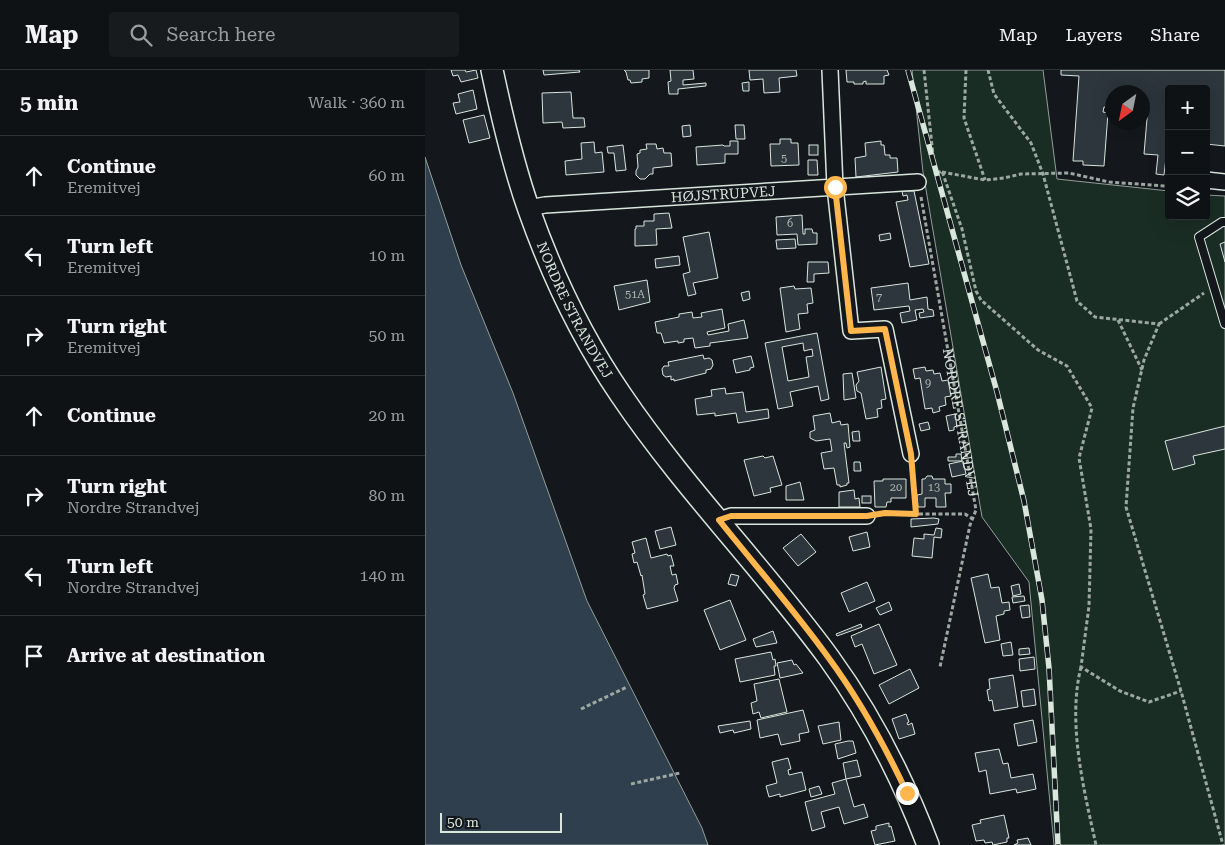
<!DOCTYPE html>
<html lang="en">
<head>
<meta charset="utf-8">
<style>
	:root { --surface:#0f1215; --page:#181b1e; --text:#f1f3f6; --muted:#9b9ea0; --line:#2f3234 }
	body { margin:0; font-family:"Roboto Serif",serif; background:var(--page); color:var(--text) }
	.controls { position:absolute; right:15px; top:15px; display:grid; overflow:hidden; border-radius:5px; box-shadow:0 5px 20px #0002 }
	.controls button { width:45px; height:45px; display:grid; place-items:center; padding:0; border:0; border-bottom:1px solid var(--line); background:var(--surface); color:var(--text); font:25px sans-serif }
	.compass { position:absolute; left:680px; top:15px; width:45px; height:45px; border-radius:50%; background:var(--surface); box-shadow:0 5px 20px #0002; rotate:213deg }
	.scale { position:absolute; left:15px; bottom:12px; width:122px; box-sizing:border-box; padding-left:5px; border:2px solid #d8e6dc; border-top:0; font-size:14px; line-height:18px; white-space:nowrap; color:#d8e6dc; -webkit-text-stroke:4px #14181c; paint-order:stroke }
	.stop { position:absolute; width:15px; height:15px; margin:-11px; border:4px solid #ffb74d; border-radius:50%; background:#fff }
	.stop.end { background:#ffb74d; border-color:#fff; box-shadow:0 1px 5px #0008 }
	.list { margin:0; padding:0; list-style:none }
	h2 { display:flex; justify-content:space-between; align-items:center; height:65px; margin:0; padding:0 20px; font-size:21px }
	h2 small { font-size:16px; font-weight:400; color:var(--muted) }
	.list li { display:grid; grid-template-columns:32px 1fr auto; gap:15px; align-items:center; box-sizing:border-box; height:80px; padding:0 20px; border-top:1px solid var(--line) }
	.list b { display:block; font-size:19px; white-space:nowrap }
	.list p { margin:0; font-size:16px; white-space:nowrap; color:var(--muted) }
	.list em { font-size:16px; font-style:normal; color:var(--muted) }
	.icon { flex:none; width:28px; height:28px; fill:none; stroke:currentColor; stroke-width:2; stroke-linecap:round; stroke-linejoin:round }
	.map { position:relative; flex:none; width:800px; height:775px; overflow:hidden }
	header { display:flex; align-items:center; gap:30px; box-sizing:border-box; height:70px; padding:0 25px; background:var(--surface); border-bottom:1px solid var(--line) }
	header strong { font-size:24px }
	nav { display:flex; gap:28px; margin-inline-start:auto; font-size:18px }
	.search { width:350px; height:45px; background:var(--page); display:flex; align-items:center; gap:12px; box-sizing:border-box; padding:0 18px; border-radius:5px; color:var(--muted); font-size:19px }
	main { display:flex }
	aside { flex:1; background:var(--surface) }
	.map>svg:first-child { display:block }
	.green { fill:#1a2d24; stroke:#939e99 }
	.water { fill:#2f3f4d; stroke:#939e99 }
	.building { fill:#2c363c; stroke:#d8e6dc; fill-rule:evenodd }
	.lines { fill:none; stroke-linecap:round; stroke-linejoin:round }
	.service-casing { stroke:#d8e6dc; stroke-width:10 }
	.minor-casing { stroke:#d8e6dc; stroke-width:18 }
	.secondary-casing { stroke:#d8e6dc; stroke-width:24 }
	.path { stroke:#9da8a2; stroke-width:3; stroke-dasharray:4 2.5; stroke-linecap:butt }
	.service { stroke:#14181c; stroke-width:8 }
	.minor { stroke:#14181c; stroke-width:15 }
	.secondary { stroke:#14181c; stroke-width:21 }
	.rail-casing { stroke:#d8e6dc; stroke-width:5.5 }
	.rail { stroke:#14181c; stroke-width:4; stroke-dasharray:11; stroke-linecap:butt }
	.route { stroke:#ffb74d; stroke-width:6 }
	.labels { text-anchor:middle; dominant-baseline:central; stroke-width:4; stroke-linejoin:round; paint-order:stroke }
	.number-label { font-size:11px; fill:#adbab4 }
	.street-label { font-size:14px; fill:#d8e6dc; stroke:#14181c }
</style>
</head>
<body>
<header>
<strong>Map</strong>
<div class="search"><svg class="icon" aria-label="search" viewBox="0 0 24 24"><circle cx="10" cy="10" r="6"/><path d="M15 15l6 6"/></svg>Search here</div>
<nav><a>Map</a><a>Layers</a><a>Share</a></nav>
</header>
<main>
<aside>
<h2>5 min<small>Walk · 360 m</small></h2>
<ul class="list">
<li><svg class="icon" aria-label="ahead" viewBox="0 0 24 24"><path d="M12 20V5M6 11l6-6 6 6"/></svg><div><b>Continue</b><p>Eremitvej</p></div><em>60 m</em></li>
<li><svg class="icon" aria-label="left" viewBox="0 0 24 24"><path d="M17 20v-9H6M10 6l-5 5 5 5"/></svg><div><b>Turn left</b><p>Eremitvej</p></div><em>10 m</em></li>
<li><svg class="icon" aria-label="right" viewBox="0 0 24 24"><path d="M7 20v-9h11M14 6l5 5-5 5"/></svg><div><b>Turn right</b><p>Eremitvej</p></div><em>50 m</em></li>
<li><svg class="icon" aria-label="ahead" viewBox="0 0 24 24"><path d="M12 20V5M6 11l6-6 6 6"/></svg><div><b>Continue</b></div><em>20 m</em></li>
<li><svg class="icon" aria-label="right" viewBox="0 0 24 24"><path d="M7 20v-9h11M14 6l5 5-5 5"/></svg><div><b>Turn right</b><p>Nordre Strandvej</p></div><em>80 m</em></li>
<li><svg class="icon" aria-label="left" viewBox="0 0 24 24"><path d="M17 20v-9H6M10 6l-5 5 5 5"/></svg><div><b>Turn left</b><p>Nordre Strandvej</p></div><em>140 m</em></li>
<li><svg class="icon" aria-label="arrive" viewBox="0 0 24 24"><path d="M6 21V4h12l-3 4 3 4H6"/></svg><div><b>Arrive at destination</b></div></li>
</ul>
</aside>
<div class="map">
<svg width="800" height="775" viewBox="0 0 800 775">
	<rect width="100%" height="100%" fill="#14181c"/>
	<polygon class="green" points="487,0 618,0 632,109 744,121 744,146 781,146 781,125 800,126 800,775 629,775 604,512 557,447 498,102"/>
	<polygon class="water" points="0,87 36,195 88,323 162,531 277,758 283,775 0,775"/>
	<g class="building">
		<polygon points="26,0 40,0 41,2 51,0 53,8 36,12 33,5 28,6"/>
		<polygon points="118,0 154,0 155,2 119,5"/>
		<polygon points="199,0 224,0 224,8 217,9 217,12 206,13 205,10 203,10 201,2"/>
		<polygon points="245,0 268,0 269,9 258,10 258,15 281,13 281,16 253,19 253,24 244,24 243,12 246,11"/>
		<polygon points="324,0 371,0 372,6 354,8 355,22 339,23 338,9 325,10"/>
		<polygon points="421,0 462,0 464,5 459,6 459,14 441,14 441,11 438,12 438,14 429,14 429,12 422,12"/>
		<polygon points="636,0 800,0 800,76 781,74 781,19 744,19 744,80 742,79 739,105 731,104 733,85 719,84 723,37 719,36 718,41 718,22 688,22 688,38 679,37 678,42 683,43 679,96 658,95 658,91 648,91 654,6 636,5"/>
		<polygon points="324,12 324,21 318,21 317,13"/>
		<polygon points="48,20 52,39 31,44 28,33 35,32 33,24"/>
		<polygon points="146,22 148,48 159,48 160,57 138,58 137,52 118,53 117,23"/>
		<polygon points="59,45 65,68 44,73 38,50"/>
		<polygon points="265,55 266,66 258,67 257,56"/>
		<polygon points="310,55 319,55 320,69 311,69"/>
		<polygon points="355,69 366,69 366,73 373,73 374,95 346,96 345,74 355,74"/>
		<polygon points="305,71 313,71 313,84 300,84 300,93 272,95 271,77 298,75 299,76 305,76"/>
		<polygon points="456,71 456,75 459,75 460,85 465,85 465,88 472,88 473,102 431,107 430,88 441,86 440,73"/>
		<polygon points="169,72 170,83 177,82 179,102 141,105 140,91 157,89 156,73"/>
		<polygon points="221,74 231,74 232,79 238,78 239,83 246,83 247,96 228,98 228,104 225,104 220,109 215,109 211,105 211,101 213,97 212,84 215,83 215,80 222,79"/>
		<polygon points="198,75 201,100 191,101 189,83 183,83 182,77"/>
		<rect x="384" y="75" width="9" height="10"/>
		<polygon points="383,90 392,90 393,105 383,105"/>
		<polygon points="477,121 489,121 504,194 485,197 471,132 483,130 482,125 478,126"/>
		<polygon points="244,143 247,158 231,159 232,175 210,176 210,159 211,159 211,156 219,156 219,151 229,151 229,144"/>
		<polygon points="377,145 378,164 380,164 380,159 387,159 388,163 392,163 392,174 373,175 372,164 352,165 351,147"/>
		<polygon points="284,162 293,208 268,213 271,224 263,226 258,204 265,202 258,167"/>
		<polygon points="465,163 466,169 455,171 454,165"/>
		<polygon points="370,169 371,178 352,179 351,170"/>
		<polygon points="800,172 800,192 795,174"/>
		<polygon points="254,186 255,195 231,198 230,189"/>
		<polygon points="383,192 403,192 404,203 389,204 389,212 382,212"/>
		<polygon points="222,210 225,232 194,240 189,216"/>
		<polygon points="483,213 485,230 502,227 503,239 508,240 509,246 495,248 494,243 499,242 498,239 490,240 492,250 477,253 475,243 485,241 484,236 449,240 446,218"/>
		<polygon points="369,216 370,219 386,218 388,233 382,234 383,243 373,244 375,259 361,262 355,218"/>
		<polygon points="324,221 325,229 318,231 316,223"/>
		<polygon points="297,239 300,258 282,262 283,265 304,261 303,254 319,250 323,268 285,273 285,276 270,278 268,268 259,269 259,272 253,273 253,271 239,273 236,263 232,263 230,252 254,247 254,244 267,242 268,248 277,247 276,243"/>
		<path d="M392 263 404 329 396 331 393 316 365 322 368 336 353 339 340 273ZM378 273 379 281 387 279 388 286 381 287 384 307 363 311 357 277Z"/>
		<polygon points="278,285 279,289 284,288 287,290 288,295 286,299 281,300 281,303 249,311 249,309 246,310 246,306 241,307 238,305 237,299 239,296 244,296 243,292"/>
		<polygon points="326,286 329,297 325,298 325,300 311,303 308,290"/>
		<polygon points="456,297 461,329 456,330 457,338 452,339 453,347 441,349 436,323 432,321 431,315 434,311 432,302"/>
		<polygon points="500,297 501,301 508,300 509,304 515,303 517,311 523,310 526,326 520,327 521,335 514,337 515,341 508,343 507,338 500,339 495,308 490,309 488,299"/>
		<polygon points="427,303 431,328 419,330 418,304"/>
		<polygon points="300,318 301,324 318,322 321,342 343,339 344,348 313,353 311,343 290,346 290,343 272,345 270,329 287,326 286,320"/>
		<polygon points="405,343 407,353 415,351 416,355 423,354 425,377 422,378 421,373 419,373 424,413 422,413 422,415 415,417 415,415 412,415 409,398 399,399 396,383 407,381 405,369 391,371 385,368 385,362 390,360 388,346"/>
		<polygon points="530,344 532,356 529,357 529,360 524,361 521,346"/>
		<polygon points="503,352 505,359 496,361 494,354"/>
		<polygon points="800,356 800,379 768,386 770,394 748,400 740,371"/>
		<polygon points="434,361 435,371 428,371 427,362"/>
		<polygon points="531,384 536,384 537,391 523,391 523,387 531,387"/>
		<polygon points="338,386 340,388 348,386 357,415 345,418 346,422 329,426 319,390"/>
		<polygon points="538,391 541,404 527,407 524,394"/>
		<polygon points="429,392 435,392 436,401 429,401"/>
		<polygon points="502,406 507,406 508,409 520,409 520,414 526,414 526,423 520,423 521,437 511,437 511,428 500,428 500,437 493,437 492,425 497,424 497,409 500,409"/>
		<polygon points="458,409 481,409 481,428 466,428 466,432 462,432 461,437 450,437 449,411 458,411"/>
		<polygon points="375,412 379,430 361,430 361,416"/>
		<polygon points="429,420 430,429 434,428 435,437 414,437 414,422"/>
		<rect x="437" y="426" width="9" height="7"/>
		<polygon points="509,448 514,449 513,454 486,457 486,449"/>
		<polygon points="246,457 251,475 235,479 230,461"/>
		<polygon points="511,458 517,459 516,468 509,467 507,488 487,486 489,468 499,469 499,464 509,465"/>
		<polygon points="442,462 445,477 428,481 424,467"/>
		<polygon points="376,464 391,482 373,496 358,478"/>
		<polygon points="221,468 226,488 242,484 243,486 246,485 249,496 245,496 247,505 251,504 253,514 250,515 249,518 253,531 222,539 218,525 220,524 217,505 216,506 212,492 209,493 207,484 210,483 207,472"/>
		<polygon points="306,504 314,506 311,516 303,514"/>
		<polygon points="563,504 566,518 574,517 577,533 584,532 585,540 579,541 579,544 571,546 575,570 560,573 546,508"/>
		<polygon points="442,512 450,531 424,542 416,523"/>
		<polygon points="594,514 596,524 588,526 586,516"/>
		<polygon points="599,526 600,531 588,533 587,527"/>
		<polygon points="305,530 321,570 295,580 279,540"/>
		<polygon points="464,532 467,540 455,545 451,538"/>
		<polygon points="604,535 605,547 597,548 595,536"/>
		<polygon points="436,554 437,557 412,566 411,564"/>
		<polygon points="454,554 472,595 449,604 437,574 430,577 426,566"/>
		<polygon points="348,561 352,573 331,577 328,569"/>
		<polygon points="586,572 588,585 578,586 576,574"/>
		<polygon points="604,578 605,584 594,585 594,579"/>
		<polygon points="346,582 348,590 350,589 351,596 349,596 350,605 315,612 310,589"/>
		<polygon points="609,587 610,599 595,601 594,589"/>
		<polygon points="367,590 369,595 371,594 378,603 355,608 352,593"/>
		<polygon points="485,599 494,618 464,634 454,615"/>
		<polygon points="588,605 593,637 569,641 567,630 564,631 562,620 565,619 564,609"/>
		<polygon points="354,609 362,642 336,648 334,642 328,644 326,633 332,631 329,614"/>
		<polygon points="609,619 611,635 598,637 596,621"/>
		<polygon points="378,640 384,662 374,664 375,671 356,675 353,664 335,668 332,650"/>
		<polygon points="481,644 484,652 482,653 483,655 487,653 490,664 474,669 467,649"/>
		<polygon points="608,650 612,672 593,676 589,654"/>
		<polygon points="325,651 326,659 309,663 308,660 295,663 293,656"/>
		<polygon points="414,652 416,670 398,674 393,656"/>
		<polygon points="423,671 428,671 431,683 413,689 410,674"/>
		<polygon points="574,679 578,694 583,693 586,708 608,704 611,719 592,723 591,719 565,724 561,700 554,702 550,683"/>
		<polygon points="363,688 366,699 363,700 364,705 377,702 381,720 355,727 355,724 344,727 341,716 352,713 347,692"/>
		<polygon points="432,690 436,706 421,709 418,693"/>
		<polygon points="421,709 429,737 439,734 443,747 419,754 414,737 396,742 400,757 387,761 380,732 410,724 407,713"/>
		<polygon points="394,716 397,724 386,727 384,719"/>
		<polygon points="579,745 584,768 582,768 582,772 568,775 567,772 560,773 559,770 551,771 547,755 556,753 555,750"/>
		<polygon points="464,753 464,757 466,756 470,771 450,775 446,761 451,760 451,756"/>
		<polygon points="603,768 606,775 589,775 593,773 592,770"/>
	</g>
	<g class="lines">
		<g class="service-casing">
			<polyline id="service" points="800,152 797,152 774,167 800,254"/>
		</g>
		<g class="minor-casing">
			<g id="minor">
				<polyline points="405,0 410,117 426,261 460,259 486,384"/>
				<polyline points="781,110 800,112"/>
				<path id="s2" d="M103 138 120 135 493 112"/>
				<polyline points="294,450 306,446 442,446"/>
			</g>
		</g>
		<g class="secondary-casing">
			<g id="secondary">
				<path id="s3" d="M67 0C77 47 88 95 104 140 127 205 157 268 196 325 259 418 338 498 404 588 446 646 478 709 503 775"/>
			</g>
		</g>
		<g class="path">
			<polyline points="499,0 510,104"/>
			<polyline points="541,0 539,48 560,110"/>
			<polyline points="563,0 569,24 606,73 618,104 652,231 670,247 734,254 719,290 708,338 701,437 756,621 798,775"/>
			<polyline points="517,102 560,110 579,108 596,104 644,103 684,112 740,116 744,114"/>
			<polyline points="512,103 517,101 537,159 551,221 556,230 613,280 642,296 667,338 654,388 666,459 664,536 656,597 695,621 724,632 756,621"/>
			<path id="s1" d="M496 127 551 440 545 455 515 597"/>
			<polyline points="693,250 717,300"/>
			<polyline points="734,254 779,223"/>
			<polyline points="487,398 491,444"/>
			<polyline points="455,444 540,444 548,449"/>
			<path d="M656 597C642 653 659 720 671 775"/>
			<polyline points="156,639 202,617"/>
			<polyline points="206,714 255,703"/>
		</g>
		<use href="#service" class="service"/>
		<use href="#minor" class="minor"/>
		<use href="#secondary" class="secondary"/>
		<g class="rail-casing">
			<polyline id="rail" points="483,0 572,322 599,431 617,530 624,598 633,775"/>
		</g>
		<use href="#rail" class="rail"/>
	</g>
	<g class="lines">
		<path class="route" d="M410 117 426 261 460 259 486 384 491 444 460 443 442 446H306L294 450C330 495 369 540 403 587 434 629 460 676 482 723"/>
	</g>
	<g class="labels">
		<g class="number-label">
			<text x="359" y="88">5</text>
			<text x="365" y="153">6</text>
			<text x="210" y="224">51A</text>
			<text x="454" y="227">7</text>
			<text x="503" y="313">9</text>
			<text x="471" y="417">20</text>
			<text x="509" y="417">13</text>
		</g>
		<g class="street-label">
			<text stroke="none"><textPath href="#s2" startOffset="196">HØJSTRUPVEJ</textPath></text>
			<text stroke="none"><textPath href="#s3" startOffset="255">NORDRE STRANDVEJ</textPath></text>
			<text stroke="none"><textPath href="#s1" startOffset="229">NORDRE STRANDVEJ</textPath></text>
		</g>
	</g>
</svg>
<div class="controls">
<button>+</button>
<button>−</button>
<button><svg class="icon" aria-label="layers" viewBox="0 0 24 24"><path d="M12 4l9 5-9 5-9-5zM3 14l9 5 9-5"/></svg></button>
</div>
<svg class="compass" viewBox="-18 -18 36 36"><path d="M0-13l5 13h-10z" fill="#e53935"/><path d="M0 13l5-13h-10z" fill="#9b9ea0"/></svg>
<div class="scale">50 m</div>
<div class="stop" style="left:410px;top:117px"></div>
<div class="stop end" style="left:482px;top:723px"></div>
</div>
</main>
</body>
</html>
